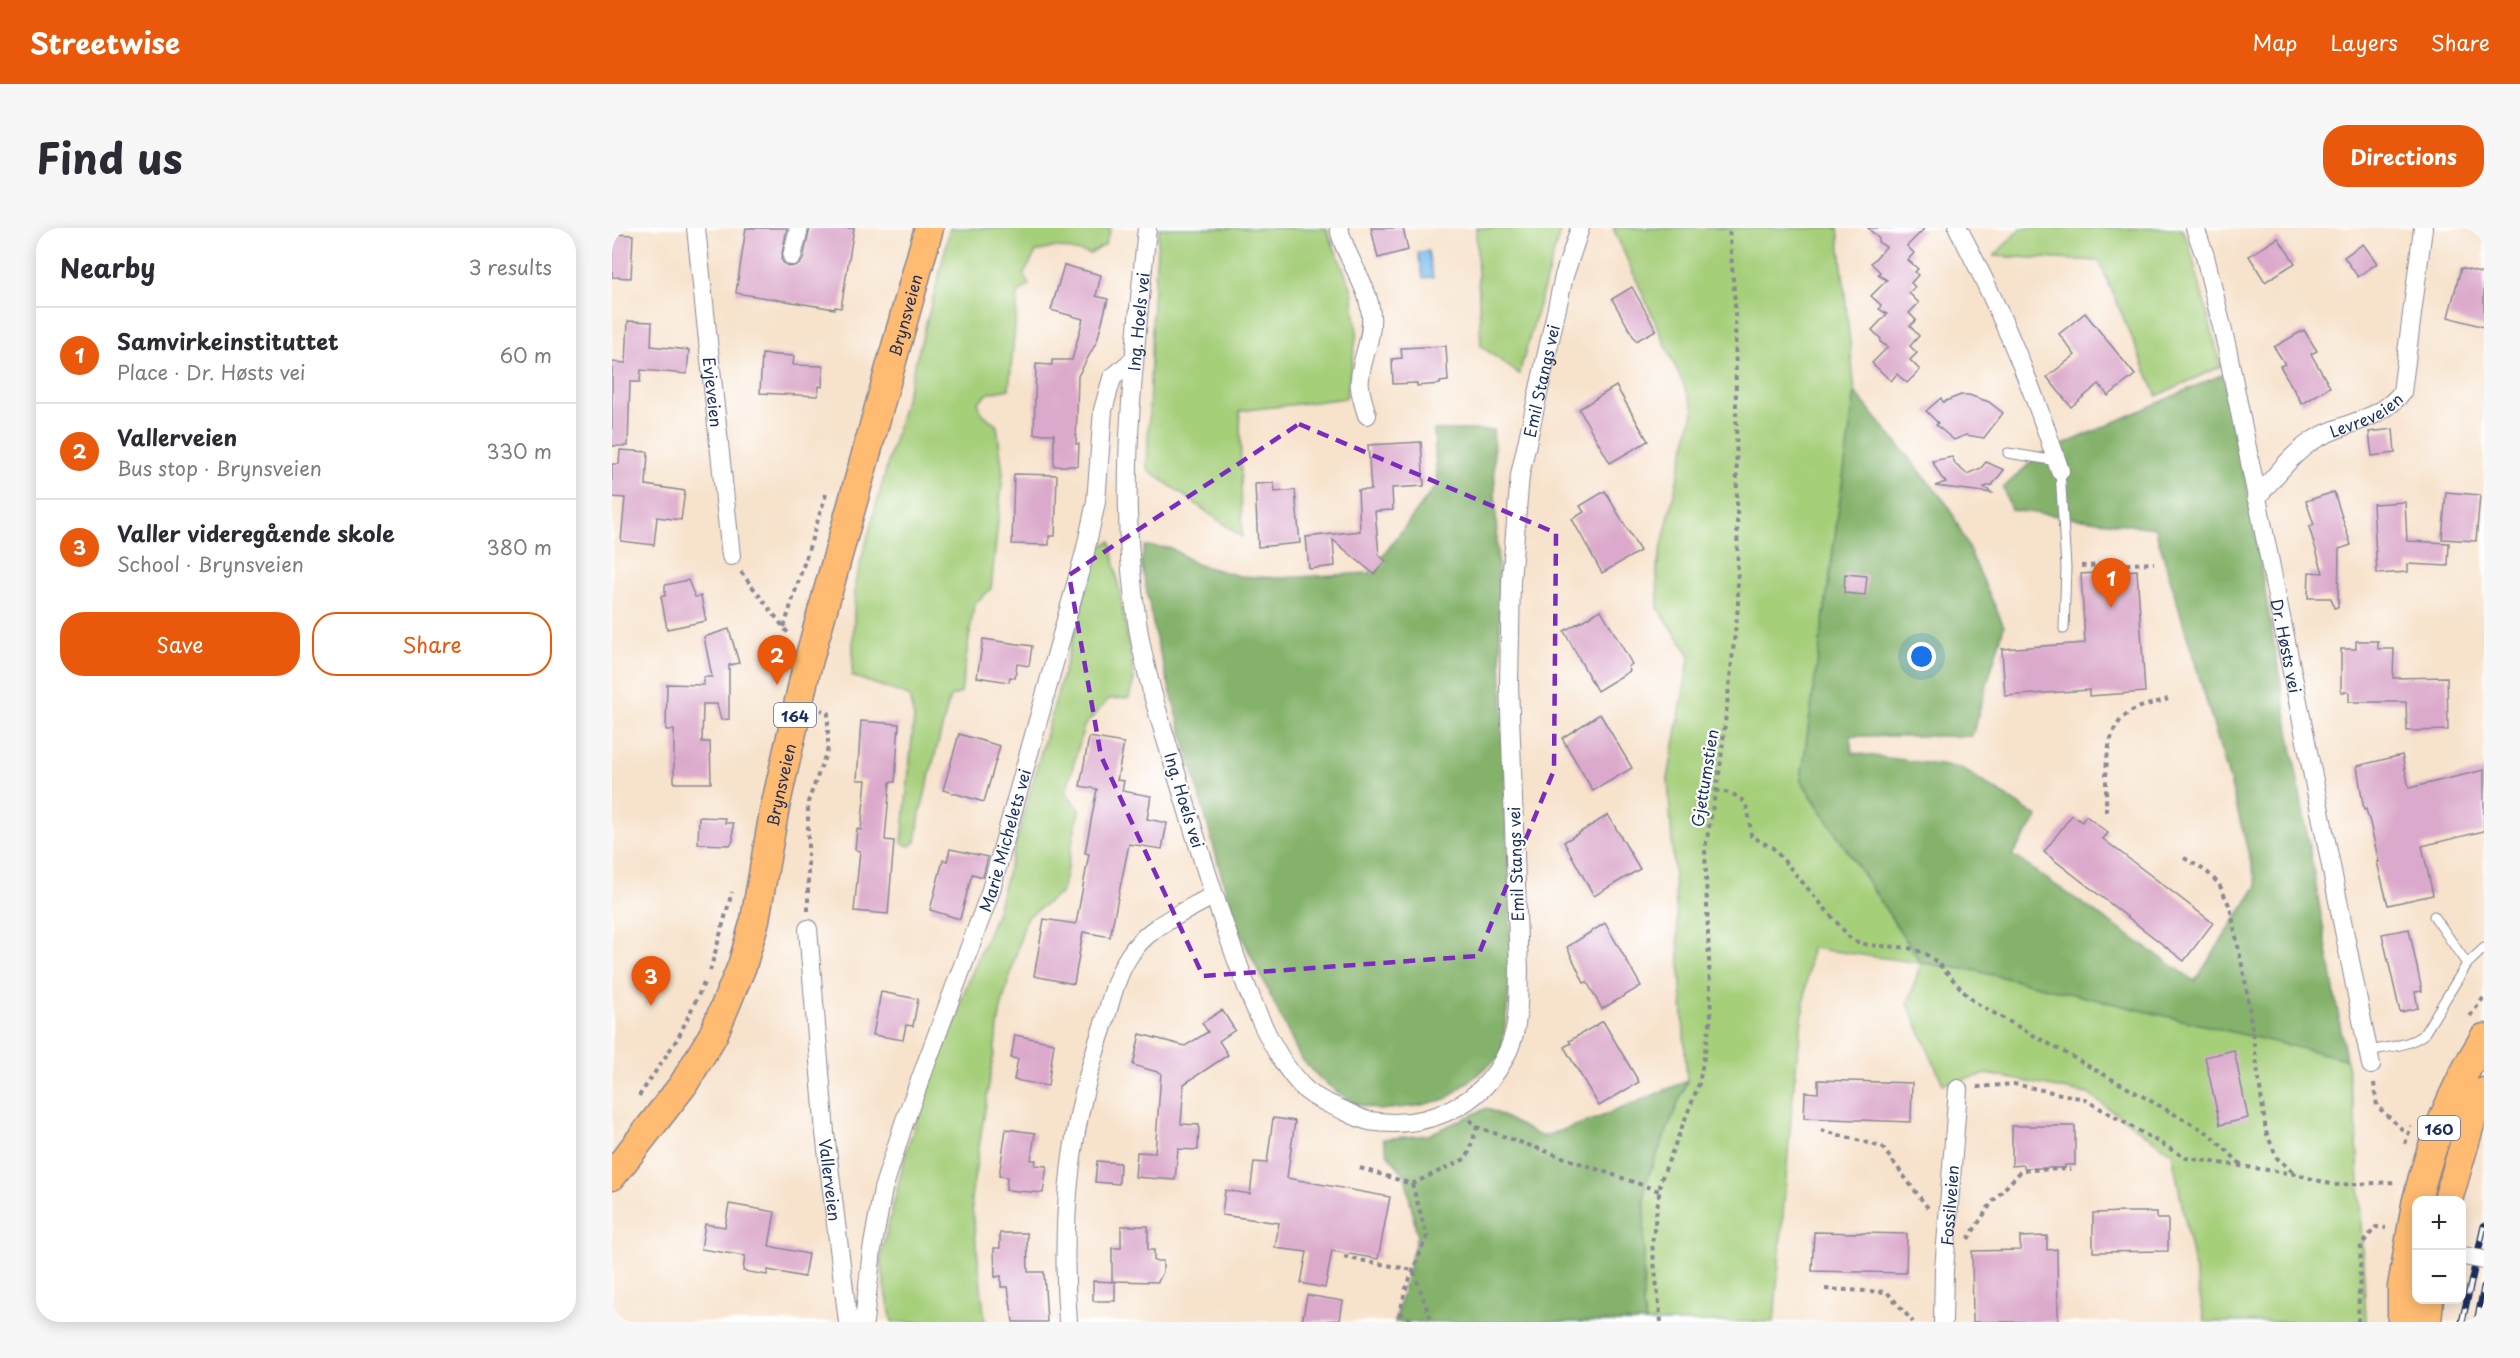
<!DOCTYPE html>
<html lang="en">
<head>
<meta charset="utf-8">
<style>
	:root { --surface:#fff; --page:#f7f7f7; --text:#2b2b33; --muted:#7c7c81; --line:#e1e1e2; --accent:#ea580c }
	body { margin:0; font-family:"Playpen Sans",sans-serif; background:var(--page); color:var(--text) }
	.controls { position:absolute; right:18px; bottom:18px; display:grid; overflow:hidden; border-radius:12px; box-shadow:0 3px 15px #0003 }
	.controls button { width:54px; height:54px; display:grid; place-items:center; padding:0; border:0; border-bottom:2px solid var(--line); background:var(--surface); color:var(--text); font:30px sans-serif }
	.you { position:absolute; left:1310px; top:429px; width:21px; height:21px; margin:-15px; border:4px solid #fff; border-radius:50%; background:#1a73e8; box-shadow:0 0 0 9px #1a73e833 }
	.badge { display:grid; place-items:center; width:39px; height:39px; border-radius:50%; background:var(--accent); color:#fff; font-size:20px; font-weight:700 }
	.pin { position:absolute; translate:-50% -50px; filter:drop-shadow(0 2px 3px #0008) }
	.pin::after { content:''; position:absolute; top:32px; width:21px; height:18px; background:inherit; clip-path:polygon(0 0,100% 0,50% 100%) }
	.list { margin:0; padding:0; list-style:none }
	h2 { display:flex; justify-content:space-between; align-items:center; height:78px; margin:0; padding:0 24px; font-size:26px }
	h2 small { font-size:20px; font-weight:400; color:var(--muted) }
	.list li { display:grid; grid-template-columns:39px 1fr auto; gap:18px; align-items:center; box-sizing:border-box; height:96px; padding:0 24px; border-top:2px solid var(--line) }
	.list b { display:block; font-size:22px; white-space:nowrap }
	.list p { margin:0; font-size:20px; white-space:nowrap; color:var(--muted) }
	.list em { font-size:20px; font-style:normal; color:var(--muted) }
	.actions { display:flex; gap:12px; padding:18px 24px }
	.actions a { flex:1; padding:14px 0; border:2px solid var(--accent); border-radius:24px; text-align:center; font-size:21px; color:var(--accent) }
	.actions .main { background:var(--accent); color:#fff }
	.map { position:relative; flex:none; width:1872px; height:1094px; overflow:hidden; border-radius:24px }
	header { display:flex; align-items:center; gap:36px; box-sizing:border-box; height:84px; padding:0 30px; background:var(--accent); color:#fff }
	header strong { font-size:28px }
	nav { display:flex; gap:33px; margin-inline-start:auto; font-size:21px }
	.intro { display:flex; align-items:center; justify-content:space-between; box-sizing:border-box; height:144px; padding:0 36px }
	h1 { margin:0; font-size:42px }
	.button { padding:15px 27px; border-radius:24px; background:var(--accent); color:#fff; font-size:21px; font-weight:700 }
	main { display:flex; gap:36px; padding:0 36px }
	aside { flex:1; background:var(--surface); border-radius:24px; box-shadow:0 3px 15px #0003 }
	.map>svg:first-child { display:block }
	.green { fill:#a6cf7a; stroke:#607f6c; stroke-width:1.5 }
	.forest { fill:#84b26a; stroke:#507064; stroke-width:1.5 }
	.water { fill:#74baeb; stroke:#4874a4; stroke-width:1.5 }
	.building { fill:#dba9cb }
	.lines { fill:none; stroke-linecap:round; stroke-linejoin:round }
	.lane-casing { stroke:#898894; stroke-width:11 }
	.street-casing { stroke:#898894; stroke-width:20 }
	.primary-casing { stroke:#898894; stroke-width:31 }
	.path { stroke:#898894; stroke-width:4; stroke-dasharray:4.5 4.5; stroke-linecap:butt }
	.lane { stroke:#fff; stroke-width:9 }
	.street { stroke:#fff; stroke-width:18 }
	.primary { stroke:#febb71; stroke-width:28 }
	.rail-casing { stroke:#1b2f5e; stroke-width:7 }
	.rail { stroke:#fff; stroke-width:4.5; stroke-dasharray:14; stroke-linecap:butt }
	.street-bridge-casing { stroke:#898894; stroke-width:20; stroke-linecap:butt }
	.street-bridge { stroke:#fff; stroke-width:18 }
	.marked { fill:none; stroke:#7b2cbf; stroke-width:4.5; stroke-dasharray:12 8; stroke-linejoin:round }
	.labels { text-anchor:middle; dominant-baseline:central; stroke-width:4.5; stroke-linejoin:round; paint-order:stroke }
	.shield { fill:#fff; stroke:#5f6d8e; stroke-width:1.5 }
	.shield-label { font-size:15px; font-weight:bold; fill:#1b2f5e }
	.street-label { font-size:16px; fill:#1b2f5e; stroke:#fff }
</style>
</head>
<body>
<header>
<strong>Streetwise</strong>
<nav><a>Map</a><a>Layers</a><a>Share</a></nav>
</header>
<div class="intro"><h1>Find us</h1><a class="button">Directions</a></div>
<main>
<aside>
<h2>Nearby<small>3 results</small></h2>
<ul class="list">
<li><span class="badge">1</span><div><b>Samvirkeinstituttet</b><p>Place · Dr. Høsts vei</p></div><em>60 m</em></li>
<li><span class="badge">2</span><div><b>Vallerveien</b><p>Bus stop · Brynsveien</p></div><em>330 m</em></li>
<li><span class="badge">3</span><div><b>Valler videregående skole</b><p>School · Brynsveien</p></div><em>380 m</em></li>
</ul>
<div class="actions"><a class="main">Save</a><a>Share</a></div>
</aside>
<div class="map">
<svg width="1872" height="1094" viewBox="0 0 1872 1094">
	<rect width="100%" height="100%" fill="#fff"/>
	<filter id="ink" filterUnits="userSpaceOnUse"><feTurbulence type="fractalNoise" baseFrequency=".0167" numOctaves="2"/><feDisplacementMap in="SourceGraphic" scale="12" xChannelSelector="R" yChannelSelector="G"/><feConvolveMatrix kernelMatrix="1 2 1 2 8 2 1 2 1" color-interpolation-filters="sRGB"/></filter>
	<filter id="wash" filterUnits="userSpaceOnUse"><feTurbulence type="fractalNoise" baseFrequency=".008" numOctaves="4" result="noise"/><feDisplacementMap in="SourceGraphic" scale="24" xChannelSelector="R" yChannelSelector="G"/><feGaussianBlur stdDeviation="1.35" result="paint"/><feColorMatrix in="noise" values="0 0 0 0 0 0 0 0 0 0 0 0 0 0 0 0 0 1.4 0 .05"/><feComposite in="paint" operator="in"/></filter>
	<g filter="url(#wash)">
		<rect width="100%" height="100%" fill="#f7e2cb"/>
		<g class="green">
			<polygon points="338,0 499,0 493,17 478,26 444,19 424,24 412,46 417,57 406,66 397,161 377,165 366,174 369,184 385,198 391,245 379,361 362,376 349,465 338,469 308,585 304,614 297,618 290,615 302,490 297,468 240,448 243,355 326,52"/>
			<polygon points="547,0 714,0 740,62 745,105 734,170 628,183 630,309 535,241 541,72"/>
			<polygon points="864,0 949,0 907,146 869,118"/>
			<polygon points="1001,0 1226,0 1243,164 1189,552 1309,735 1360,742 1734,831 1744,895 1754,1094 1593,1094 1560,925 1476,866 1376,846 1331,856 1296,776 1309,735 1199,720 1182,855 1162,1094 1034,1094 1031,1080 1033,956 1075,853 1056,551 1078,427 1046,380 1045,339 1082,180"/>
			<polygon points="1409,0 1569,0 1577,16 1609,138 1545,168 1487,33 1382,28"/>
			<polygon points="499,313 522,451 517,470 497,471 472,498 454,564 467,582 450,664 414,690 389,780 359,970 373,1094 280,1094 268,1031 296,917 348,775 384,686 486,320"/>
		</g>
		<g class="forest">
			<polygon points="1611,146 1637,271 1734,831 1360,742 1309,735 1189,552 1243,164 1338,280 1392,398 1360,508 1238,508 1240,525 1349,540 1426,589 1400,627 1583,753 1645,658 1617,550 1543,300 1399,282 1391,260 1426,228"/>
			<polygon points="822,202 881,202 900,741 889,828 834,871 805,878 767,882 741,875 708,851 688,829 622,692 544,411 529,334 533,318 559,320 584,336 627,348 669,350 758,345 825,256"/>
			<polygon points="1075,853 1033,956 1031,1080 1034,1094 783,1094 805,1007 793,947 776,927 771,911 816,907 875,880 930,909 986,890"/>
		</g>
		<polygon class="water" points="816,23 821,49 811,50 806,25"/>
		<g id="blocks">
			<g class="building">
				<polygon points="134,0 175,0 169,31 172,36 178,39 188,36 191,31 198,0 242,0 229,80 223,79 223,81 124,65"/>
				<polygon points="759,0 791,0 796,22 766,30"/>
				<polygon points="1256,0 1313,0 1295,18 1302,25 1296,32 1306,41 1303,44 1306,47 1299,55 1303,59 1297,65 1307,75 1297,85 1304,92 1298,98 1307,108 1298,118 1305,125 1298,132 1308,142 1295,155 1285,146 1279,153 1260,135 1276,119 1268,114 1269,111 1260,102 1275,86 1267,81 1269,77 1259,68 1275,52 1266,47 1268,44 1259,35 1274,19 1266,14 1267,11"/>
				<polygon points="0,6 21,7 19,50 0,49"/>
				<polygon points="1666,10 1683,35 1653,54 1637,28"/>
				<polygon points="1751,16 1765,35 1746,49 1732,29"/>
				<polygon points="452,37 489,47 484,68 496,71 485,113 466,148 464,216 467,216 466,238 442,238 442,206 422,206 424,136 440,137 440,132 460,132 471,91 439,82"/>
				<polygon points="1849,40 1872,46 1872,99 1836,89"/>
				<polygon points="1020,59 1044,102 1024,113 1000,71"/>
				<polygon points="1473,85 1523,147 1496,168 1487,156 1459,179 1435,149 1463,127 1447,106"/>
				<polygon points="16,93 40,94 39,118 77,122 75,146 29,142 28,154 18,154 16,218 0,218 0,134 14,135"/>
				<polygon points="1692,102 1705,123 1699,126 1718,159 1690,176 1668,138 1673,136 1662,119"/>
				<polygon points="834,118 836,153 828,154 828,156 805,158 805,155 781,156 780,131 790,130 789,120"/>
				<polygon points="150,126 182,128 181,137 211,138 210,159 207,158 206,168 148,165"/>
				<polygon points="1004,158 1036,213 998,235 967,181"/>
				<polygon points="1349,167 1357,167 1377,174 1391,185 1372,210 1354,207 1342,212 1324,197 1326,195 1314,183 1329,170 1331,174"/>
				<polygon points="1781,201 1783,225 1760,228 1757,204"/>
				<polygon points="809,214 812,258 780,260 781,282 763,283 767,327 774,333 762,346 721,312 723,338 697,341 694,309 748,303 746,262 759,262 756,217"/>
				<polygon points="8,222 36,224 34,257 73,263 69,292 45,289 42,317 9,313 13,270 0,269 0,236 7,236"/>
				<polygon points="1340,229 1344,237 1355,246 1369,240 1374,234 1392,242 1380,257 1372,259 1380,265 1323,258 1334,254 1329,249 1320,233"/>
				<polygon points="402,246 445,247 443,308 437,308 437,317 400,316"/>
				<polygon points="662,255 663,264 683,262 688,315 646,319 643,256"/>
				<polygon points="993,263 1028,323 990,345 960,291 972,284 968,278"/>
				<polygon points="1722,264 1739,317 1727,321 1726,379 1722,380 1719,370 1696,370 1697,344 1711,345 1697,299 1702,297 1694,273"/>
				<polygon points="1834,264 1868,267 1864,313 1830,311"/>
				<polygon points="1793,274 1795,313 1837,315 1836,338 1796,336 1796,344 1765,346 1761,276"/>
				<polygon points="1525,342 1533,464 1477,468 1477,462 1393,468 1390,421 1473,415 1469,346"/>
				<polygon points="1233,346 1255,348 1253,367 1232,365"/>
				<polygon points="76,352 83,369 89,368 94,393 55,401 49,368 53,368 53,357"/>
				<polygon points="989,382 1020,436 1016,439 1018,443 985,463 952,403"/>
				<polygon points="117,401 127,435 117,437 117,491 109,492 105,476 91,476 90,514 98,514 99,555 62,555 62,502 54,502 55,456 92,457 92,449 100,449 92,409"/>
				<polygon points="371,411 420,418 417,438 405,436 403,450 398,449 397,454 365,449"/>
				<polygon points="1744,413 1766,413 1766,421 1782,421 1781,450 1835,449 1836,502 1795,503 1794,474 1737,474 1737,464 1729,464 1729,421 1744,421"/>
				<polygon points="988,486 1020,540 981,563 950,510"/>
				<polygon points="249,493 287,496 283,554 278,554 273,612 282,613 276,686 242,683 248,623 243,622 245,601 249,602 254,552 245,552"/>
				<polygon points="347,506 388,518 372,574 331,562"/>
				<polygon points="477,509 512,515 505,552 512,553 510,563 539,568 535,591 555,595 550,621 517,616 498,709 471,704 462,756 422,748 432,691 464,696 477,626 473,625 485,561 468,558"/>
				<polygon points="1790,527 1797,560 1872,542 1872,603 1810,618 1821,667 1776,677 1765,634 1767,634 1758,595 1754,581 1752,582 1745,538"/>
				<polygon points="996,587 1028,641 982,668 952,614"/>
				<polygon points="1460,587 1470,594 1474,588 1496,605 1491,611 1601,695 1572,733 1432,624"/>
				<polygon points="87,589 113,590 113,595 121,595 121,613 118,617 86,616"/>
				<polygon points="338,621 376,629 371,649 360,646 348,691 318,682 331,632 335,633"/>
				<polygon points="993,695 1029,758 990,781 975,754 972,755 955,719"/>
				<polygon points="1797,701 1810,763 1803,764 1806,780 1788,784 1770,706"/>
				<polygon points="269,764 306,771 301,798 294,797 291,812 261,807"/>
				<polygon points="610,782 623,802 607,813 616,827 572,856 569,896 587,897 586,922 566,921 563,952 523,949 525,924 543,925 549,845 521,837 528,806 573,818 596,804 590,795"/>
				<polygon points="991,793 1027,854 987,878 952,819 959,815 957,813"/>
				<polygon points="403,807 442,815 436,858 402,852 406,831 399,830"/>
				<polygon points="1622,822 1636,890 1608,897 1593,829"/>
				<polygon points="1206,852 1300,855 1299,894 1192,890 1193,864 1206,865"/>
				<polygon points="661,890 683,893 675,950 778,969 766,1031 720,1023 713,1060 689,1055 695,1024 663,1020 667,995 610,987 613,962 638,966 642,934 655,935"/>
				<polygon points="1400,898 1463,898 1463,937 1453,937 1453,940 1412,940 1412,937 1400,938"/>
				<polygon points="394,901 423,905 419,932 424,932 423,937 435,938 431,965 394,962 395,949 387,948"/>
				<polygon points="485,933 508,935 507,956 483,954"/>
				<polygon points="117,976 163,984 157,1018 196,1026 192,1049 156,1042 155,1047 131,1043 133,1028 89,1021 93,996 113,999"/>
				<polygon points="1514,984 1545,984 1545,991 1556,991 1556,1023 1481,1024 1481,985"/>
				<polygon points="509,998 536,998 536,1022 542,1022 542,1033 551,1033 551,1044 546,1054 500,1053 500,1020 509,1020"/>
				<polygon points="1202,1004 1295,1006 1294,1045 1200,1043"/>
				<polygon points="388,1005 415,1005 416,1044 432,1044 435,1094 401,1094 396,1059 389,1059 389,1048 383,1049 382,1020 388,1020"/>
				<polygon points="1435,1008 1435,1022 1445,1021 1446,1094 1361,1094 1360,1023 1408,1022 1408,1009"/>
				<polygon points="481,1053 503,1054 503,1073 481,1073"/>
				<polygon points="695,1067 731,1073 728,1092 690,1094"/>
			</g>
		</g>
	</g>
	<g filter="url(#ink)">
		<use href="#blocks" fill-opacity="0" stroke="#898894" stroke-width="1.5"/>
		<g class="lines">
			<g class="lane-casing">
				<g id="lane">
					<polyline points="1396,225 1445,233"/>
					<polyline points="1448,243 1454,339 1452,401"/>
					<polyline points="1822,688 1855,736"/>
					<path d="M1756 823C1775 819 1797 818 1812 806L1855 736 1872 720"/>
				</g>
			</g>
			<g class="street-casing">
				<g id="street">
					<path id="s1" d="M84 0 119 328"/>
					<path d="M727 0C733 31 756 54 759 87 761 109 750 129 748 150 746 161 752 176 755 187"/>
					<path d="M1346 0C1387 78 1421 159 1448 243"/>
					<path id="s2" d="M1583 0 1593 28 1615 120 1759 837"/>
					<polyline points="180,28 187,0"/>
					<path id="s3" d="M1644 270C1662 250 1678 228 1700 213 1729 194 1768 194 1790 164L1811 0"/>
					<path id="s4" d="M602 667C623 725 650 822 695 863 706 872 719 877 731 882 739 886 748 891 757 893 815 902 871 878 896 823 908 797 906 769 907 742L897 456 899 353 908 247 952 48 968 0"/>
					<path id="s5" d="M196 701 213 905 236 1094"/>
					<path id="s6" d="M252 1094 260 1022 271 961 292 895 378 665 473 324 484 274 491 182 500 150 522 131"/>
					<path id="s7" d="M456 1094C448 985 458 896 493 792 499 771 505 746 517 728 535 698 573 684 602 667 587 621 573 574 559 528 546 486 533 443 526 400 504 266 522 133 535 0"/>
					<path id="s8" d="M1331 1094 1332 1042 1346 861"/>
				</g>
			</g>
			<g class="primary-casing">
				<g id="primary">
					<path id="s9" d="M0 948 71 857 101 807 130 738 143 692 162 584 194 442 317 0"/>
					<path d="M1805 972C1819 914 1841 861 1872 810"/>
					<polyline points="1836,972 1859,893 1872,864"/>
					<polyline points="1790,1094 1790,1059 1804,976"/>
					<polyline points="1815,1094 1817,1072"/>
				</g>
			</g>
			<g class="path">
				<polyline points="1469,338 1542,335"/>
				<polyline points="129,344 176,405 176,407"/>
				<polyline points="172,399 215,263"/>
				<path d="M1103 562C1137 568 1136 576 1139 608L1161 620 1239 711C1260 723 1287 714 1309 724 1331 733 1345 761 1364 775L1596 905 1632 939"/>
				<path d="M1494 584C1495 553 1488 500 1520 483 1530 477 1544 475 1556 471"/>
				<polyline points="1572,630 1594,643 1607,656 1618,679 1634,757 1654,904 1665,930 1682,945"/>
				<polyline points="196,683 196,574 216,520 216,485 209,482"/>
				<polyline points="98,743 120,664"/>
				<polyline points="1858,788 1872,769"/>
				<polyline points="1762,855 1765,878 1794,905"/>
				<polyline points="1365,859 1402,856 1472,871 1574,930 1683,946 1722,957 1784,954"/>
				<polyline points="27,868 66,810 93,753"/>
				<polyline points="858,892 865,899 1047,963"/>
				<polyline points="1209,902 1270,919 1316,980"/>
				<polyline points="1793,916 1799,898"/>
				<polyline points="748,940 800,956 815,1008 793,1063 786,1094"/>
				<polyline points="800,956 855,930 865,899"/>
				<polyline points="1356,1011 1380,974 1410,942 1459,941"/>
				<polyline points="732,1029 801,1042 820,1094"/>
				<polyline points="1213,1061 1275,1064 1301,1094"/>
				<polyline points="788,1084 801,1094"/>
				<polyline points="1049,1094 1040,1016 1049,952 1087,856 1099,790 1093,621 1108,540 1126,378 1123,75 1117,0"/>
				<polyline points="1746,1094 1749,1017 1764,999 1774,1000"/>
			</g>
			<use href="#lane" class="lane"/>
			<use href="#street" class="street"/>
			<use href="#primary" class="primary"/>
			<g class="rail-casing">
				<g id="rail">
					<polyline points="1850,1094 1872,998"/>
					<polyline points="1865,1094 1872,1059"/>
				</g>
			</g>
			<use href="#rail" class="rail"/>
			<g class="street-bridge-casing">
				<polyline id="street-bridge" points="1852,1028 1872,1032"/>
			</g>
			<use href="#street-bridge" class="street-bridge"/>
		</g>
	</g>
	<path class="marked" d="M687 196 944 305 942 542 866 728 591 748 489 528 457 347Z"/>
	<g class="labels">
		<g class="shield">
			<rect x="162" y="475" width="42" height="24" rx="4.5"/>
			<rect x="1806" y="888" width="42" height="24" rx="4.5"/>
		</g>
		<g class="shield-label">
			<text x="183" y="487">164</text>
			<text x="1827" y="900">160</text>
		</g>
		<g class="street-label">
			<text stroke="none"><textPath href="#s9" startOffset="920">Brynsveien</textPath></text>
			<text stroke="none"><textPath href="#s7" startOffset="1066">Ing. Hoels vei</textPath></text>
			<text stroke="none"><textPath href="#s4" startOffset="1130">Emil Stangs vei</textPath></text>
			<text stroke="none"><textPath href="#s1" startOffset="165">Evjeveien</textPath></text>
			<text stroke="none"><textPath href="#s3" startOffset="140">Levreveien</textPath></text>
			<text stroke="none"><textPath href="#s2" startOffset="428">Dr. Høsts vei</textPath></text>
			<text transform="translate(1092 550) rotate(-81)">Gjettumstien</text>
			<text stroke="none"><textPath href="#s9" startOffset="434">Brynsveien</textPath></text>
			<text transform="translate(573 572) rotate(73)">Ing. Hoels vei</text>
			<text stroke="none"><textPath href="#s6" startOffset="504">Marie Michelets vei</textPath></text>
			<text transform="translate(903 636) rotate(-92)">Emil Stangs vei</text>
			<text stroke="none"><textPath href="#s5" startOffset="252">Vallerveien</textPath></text>
			<text stroke="none"><textPath href="#s8" startOffset="117">Fossilveien</textPath></text>
		</g>
	</g>
</svg>
<div class="controls">
<button>+</button>
<button>−</button>
</div>
<div class="you"></div>
<div class="pin badge" style="left:1499px;top:380px">1</div>
<div class="pin badge" style="left:165px;top:457px">2</div>
<div class="pin badge" style="left:39px;top:778px">3</div>
</div>
</main>
</body>
</html>
